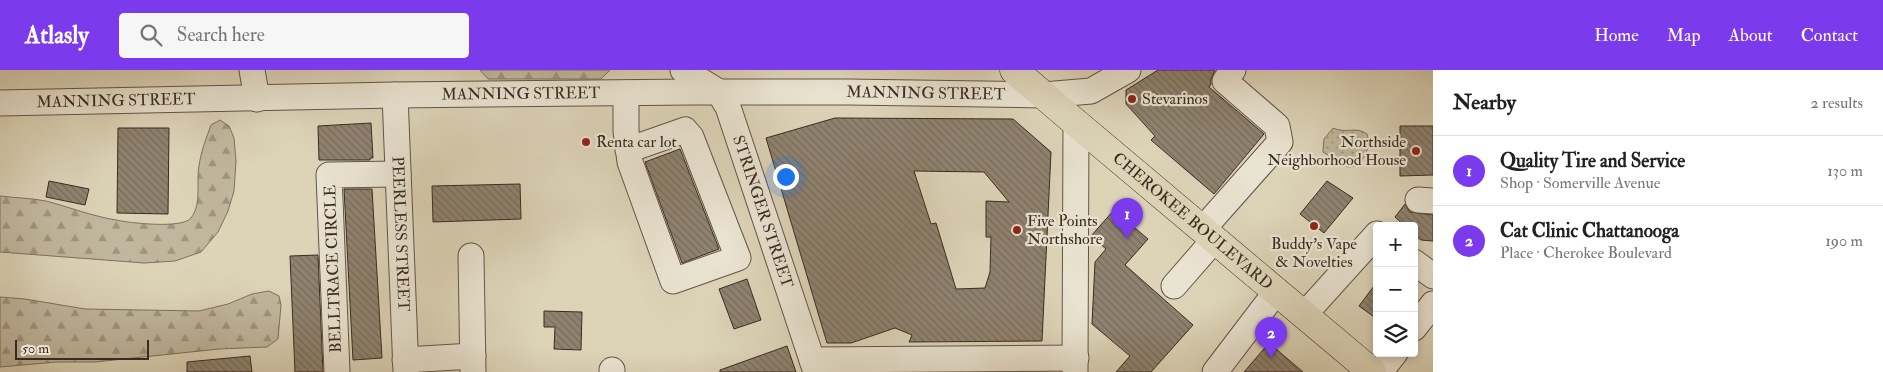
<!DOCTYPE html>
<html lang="en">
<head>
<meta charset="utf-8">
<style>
	:root { --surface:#fff; --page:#f6f6f6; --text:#202124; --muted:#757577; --line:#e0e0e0; --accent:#7c3aed }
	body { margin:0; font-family:"IM FELL Double Pica",serif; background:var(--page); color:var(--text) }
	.controls { position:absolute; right:15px; bottom:15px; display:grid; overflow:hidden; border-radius:5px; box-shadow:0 2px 8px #0003 }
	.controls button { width:45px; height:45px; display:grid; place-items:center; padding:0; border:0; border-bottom:1px solid var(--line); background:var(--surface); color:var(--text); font:25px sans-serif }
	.scale { position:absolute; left:15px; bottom:12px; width:134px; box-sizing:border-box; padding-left:5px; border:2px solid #3a2b22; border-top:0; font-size:14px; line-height:18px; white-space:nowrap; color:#3a2b22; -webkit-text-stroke:4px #e9e3d1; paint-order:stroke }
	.you { position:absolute; left:785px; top:106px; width:18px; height:18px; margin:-12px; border:4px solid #fff; border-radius:50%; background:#1a73e8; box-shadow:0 0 0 8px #1a73e833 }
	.badge { display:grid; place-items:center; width:32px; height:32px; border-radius:50%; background:var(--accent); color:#fff; font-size:16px; font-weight:700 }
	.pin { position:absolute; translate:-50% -41px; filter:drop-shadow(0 1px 2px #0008) }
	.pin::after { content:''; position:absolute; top:26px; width:18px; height:15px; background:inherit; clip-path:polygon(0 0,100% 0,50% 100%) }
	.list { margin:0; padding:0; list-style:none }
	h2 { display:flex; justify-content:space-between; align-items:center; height:65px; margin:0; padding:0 20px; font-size:21px }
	h2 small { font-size:16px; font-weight:400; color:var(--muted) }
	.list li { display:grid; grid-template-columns:32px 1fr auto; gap:15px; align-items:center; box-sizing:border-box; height:70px; padding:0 20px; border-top:1px solid var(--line) }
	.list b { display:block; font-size:19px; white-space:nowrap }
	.list p { margin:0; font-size:16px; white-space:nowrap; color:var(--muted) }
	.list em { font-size:16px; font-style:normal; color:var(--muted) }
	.icon { flex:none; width:28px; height:28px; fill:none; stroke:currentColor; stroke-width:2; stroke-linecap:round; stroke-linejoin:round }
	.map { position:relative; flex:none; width:1433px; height:302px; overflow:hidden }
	header { display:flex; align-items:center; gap:30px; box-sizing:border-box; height:70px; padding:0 25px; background:var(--accent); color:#fff }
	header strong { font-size:24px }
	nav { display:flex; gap:28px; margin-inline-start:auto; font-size:18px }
	.search { width:350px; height:45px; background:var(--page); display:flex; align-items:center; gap:12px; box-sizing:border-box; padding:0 18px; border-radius:5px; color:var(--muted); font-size:19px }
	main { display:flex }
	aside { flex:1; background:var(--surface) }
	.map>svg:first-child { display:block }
	.forest { fill:url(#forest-firs); stroke:#7e7160 }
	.park { fill:url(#park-dots); stroke:#7e7160 }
	.building { fill:url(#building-back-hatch); stroke:#3a2b22; fill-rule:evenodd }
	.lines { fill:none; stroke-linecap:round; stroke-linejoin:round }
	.minor-casing { stroke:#635548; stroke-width:27 }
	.major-casing { stroke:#3a2b22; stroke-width:29 }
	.minor { stroke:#e9e3d1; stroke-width:25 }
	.major { stroke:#ddd4b8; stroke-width:28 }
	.poi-dot { fill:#8f2418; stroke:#e9e3d1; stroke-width:2 }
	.labels { text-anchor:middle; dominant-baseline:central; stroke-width:4.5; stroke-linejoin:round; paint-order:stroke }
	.street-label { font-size:16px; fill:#3a2b22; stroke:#e9e3d1 }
	.poi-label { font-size:16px; fill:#3a2b22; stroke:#e9e3d1; text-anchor:start }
</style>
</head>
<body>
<header>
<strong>Atlasly</strong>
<div class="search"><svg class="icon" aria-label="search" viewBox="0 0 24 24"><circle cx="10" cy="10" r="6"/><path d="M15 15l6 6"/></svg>Search here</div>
<nav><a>Home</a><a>Map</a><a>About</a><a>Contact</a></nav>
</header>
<main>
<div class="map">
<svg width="1433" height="302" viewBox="0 0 1433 302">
	<defs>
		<pattern id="forest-firs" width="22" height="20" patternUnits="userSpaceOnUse" patternTransform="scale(1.25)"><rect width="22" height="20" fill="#c1b79e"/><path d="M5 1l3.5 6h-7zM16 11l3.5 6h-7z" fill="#9e9580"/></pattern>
		<pattern id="park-dots" width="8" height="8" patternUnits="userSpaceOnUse" patternTransform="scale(1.25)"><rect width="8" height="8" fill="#c1b79e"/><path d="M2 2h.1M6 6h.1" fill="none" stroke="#9e9580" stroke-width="1.8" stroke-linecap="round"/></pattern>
		<pattern id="building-back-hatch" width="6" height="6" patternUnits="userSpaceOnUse" patternTransform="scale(1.25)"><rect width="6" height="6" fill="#8f8370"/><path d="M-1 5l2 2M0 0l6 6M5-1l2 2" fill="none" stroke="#766b5c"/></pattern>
	</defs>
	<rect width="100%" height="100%" fill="#ddd4b8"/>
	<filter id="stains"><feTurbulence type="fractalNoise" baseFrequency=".004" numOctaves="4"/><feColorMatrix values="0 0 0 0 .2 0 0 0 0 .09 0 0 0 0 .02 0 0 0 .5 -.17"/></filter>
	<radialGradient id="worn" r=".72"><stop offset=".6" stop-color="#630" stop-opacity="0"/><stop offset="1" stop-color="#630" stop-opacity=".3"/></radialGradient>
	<g class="forest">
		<polygon points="480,0 610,0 601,9 488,9"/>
		<path d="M220 50 229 56 234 68 236 91 234 121 228 141 218 162 201 182 175 191 144 193 0 182V126C15 128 31 128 46 131 69 137 92 146 116 150 130 153 182 159 191 148 202 134 196 112 199 96 201 81 206 69 211 55Z"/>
		<polygon points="269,221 279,226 281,235 278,269 267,277 219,279 95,292 57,292 0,297 0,227 25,229 85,239 199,241 228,234 252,224"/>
	</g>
	<path class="park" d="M1333 58C1345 64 1357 56 1367 64 1371 77 1364 97 1348 97L1323 82 1324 69Z"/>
	<g class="building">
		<polygon points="1158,0 1215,0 1211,9 1211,14 1209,17 1264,64 1214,124 1151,70 1155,66 1126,34 1126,20"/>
		<path d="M835 48 1013 49 1051 82 1042 271 909 272 912 265 895 258 851 273H827L766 68ZM914 101 984 102 1009 132 986 131V167H991L990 202 985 218 956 219 936 153 931 154Z"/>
		<polygon points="371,53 373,88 370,88 370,90 319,90 318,56"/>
		<polygon points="1400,56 1433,56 1433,105 1400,106"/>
		<polygon points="118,58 169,58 168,144 117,143"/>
		<polygon points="680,79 719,179 682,193 645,92"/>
		<polygon points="49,111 89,119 85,135 46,127"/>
		<polygon points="1327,111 1353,128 1324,163 1300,144"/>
		<polygon points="520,114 521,149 433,152 432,116"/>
		<polygon points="344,119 372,119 382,288 353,290"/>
		<polygon points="1405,134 1410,142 1433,145 1433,171 1421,170 1414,164 1414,156 1405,156 1395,147"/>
		<polygon points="1114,140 1148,169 1125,195 1193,255 1151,302 1116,302 1130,286 1092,254 1095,192 1106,179 1091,166"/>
		<polygon points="318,185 323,302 295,302 290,186"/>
		<polygon points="747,209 761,250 734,259 719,219"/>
		<polygon points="1377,212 1377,249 1359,236"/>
		<polygon points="544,241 582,242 581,280 554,279 555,257 544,257"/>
		<polygon points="1269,273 1303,302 1244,302"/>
		<polygon points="787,276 796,302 720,302 720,300"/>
		<polygon points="250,286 252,302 187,302 187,292"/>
	</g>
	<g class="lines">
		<g class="minor-casing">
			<g id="minor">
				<polyline points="252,0 257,29"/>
				<path id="s1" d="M683 0 719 22 728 37 816 302"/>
				<polyline points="626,23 626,61 630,92 673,211 738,188 691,67 685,60 628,80"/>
				<path id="s2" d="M395 25 406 302"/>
				<path id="s3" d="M0 33 395 25 694 22H848L1043 25 1091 21 1128 0"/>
				<polyline points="1418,130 1433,131"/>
				<polyline points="1202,160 1280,72 1277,56 1225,11 1233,0"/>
				<polyline points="471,186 473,302"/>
				<polyline points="1414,192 1433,206"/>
				<polyline points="1174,216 1214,170"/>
				<polyline points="1304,245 1377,164"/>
				<polyline points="1414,258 1433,234"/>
				<polyline points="405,290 473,286"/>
				<polyline points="812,290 1076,288"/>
				<polyline points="612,300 612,302"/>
				<polyline points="337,302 329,105 398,104"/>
				<polyline points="1075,302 1076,53"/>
				<polyline points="1215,302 1276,222"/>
				<polyline points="1380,302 1395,283"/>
			</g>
		</g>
		<g class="major-casing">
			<g id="major">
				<path id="s4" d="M1014 0 1076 53 1372 302"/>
			</g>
		</g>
		<use href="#minor" class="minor"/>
		<use href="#major" class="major"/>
	</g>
	<g class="poi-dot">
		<circle cx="1132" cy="29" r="5"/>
		<circle cx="586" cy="72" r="5"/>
		<circle cx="1416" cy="81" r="5"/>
		<circle cx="1314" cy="156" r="5"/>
		<circle cx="1017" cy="160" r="5"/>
	</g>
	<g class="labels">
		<g class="street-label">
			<text stroke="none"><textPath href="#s3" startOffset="926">MANNING STREET</textPath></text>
			<text stroke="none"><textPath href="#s3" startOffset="521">MANNING STREET</textPath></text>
			<text stroke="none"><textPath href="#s3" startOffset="116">MANNING STREET</textPath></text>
			<text stroke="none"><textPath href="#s1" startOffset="170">STRINGER STREET</textPath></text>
			<text stroke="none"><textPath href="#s4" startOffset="234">CHEROKEE BOULEVARD</textPath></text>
			<text stroke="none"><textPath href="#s2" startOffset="139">PEERLESS STREET</textPath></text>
			<text transform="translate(333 199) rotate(-92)">BELLTRACE CIRCLE</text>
		</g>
		<g class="poi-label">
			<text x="1142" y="29">Stevarinos</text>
			<text x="596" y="72">Renta car lot</text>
			<text x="1406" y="72" text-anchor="end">Northside<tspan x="1406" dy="18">Neighborhood House</tspan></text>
			<text x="1027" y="151">Five Points<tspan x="1027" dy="18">Northshore</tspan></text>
			<text x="1314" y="174" text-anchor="middle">Buddy's Vape<tspan x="1314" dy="18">&amp; Novelties</tspan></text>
		</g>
	</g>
	<rect width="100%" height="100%" filter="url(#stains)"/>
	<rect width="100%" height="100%" fill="url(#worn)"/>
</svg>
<div class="controls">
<button>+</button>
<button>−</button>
<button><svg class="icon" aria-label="layers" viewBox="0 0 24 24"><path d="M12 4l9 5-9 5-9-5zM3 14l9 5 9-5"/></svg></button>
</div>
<div class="scale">50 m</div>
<div class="you"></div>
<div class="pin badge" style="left:1127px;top:169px">1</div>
<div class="pin badge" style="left:1271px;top:288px">2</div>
</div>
<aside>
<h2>Nearby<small>2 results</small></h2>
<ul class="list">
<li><span class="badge">1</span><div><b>Quality Tire and Service</b><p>Shop · Somerville Avenue</p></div><em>130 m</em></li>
<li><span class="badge">2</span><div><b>Cat Clinic Chattanooga</b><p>Place · Cherokee Boulevard</p></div><em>190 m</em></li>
</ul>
</aside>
</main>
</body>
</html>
